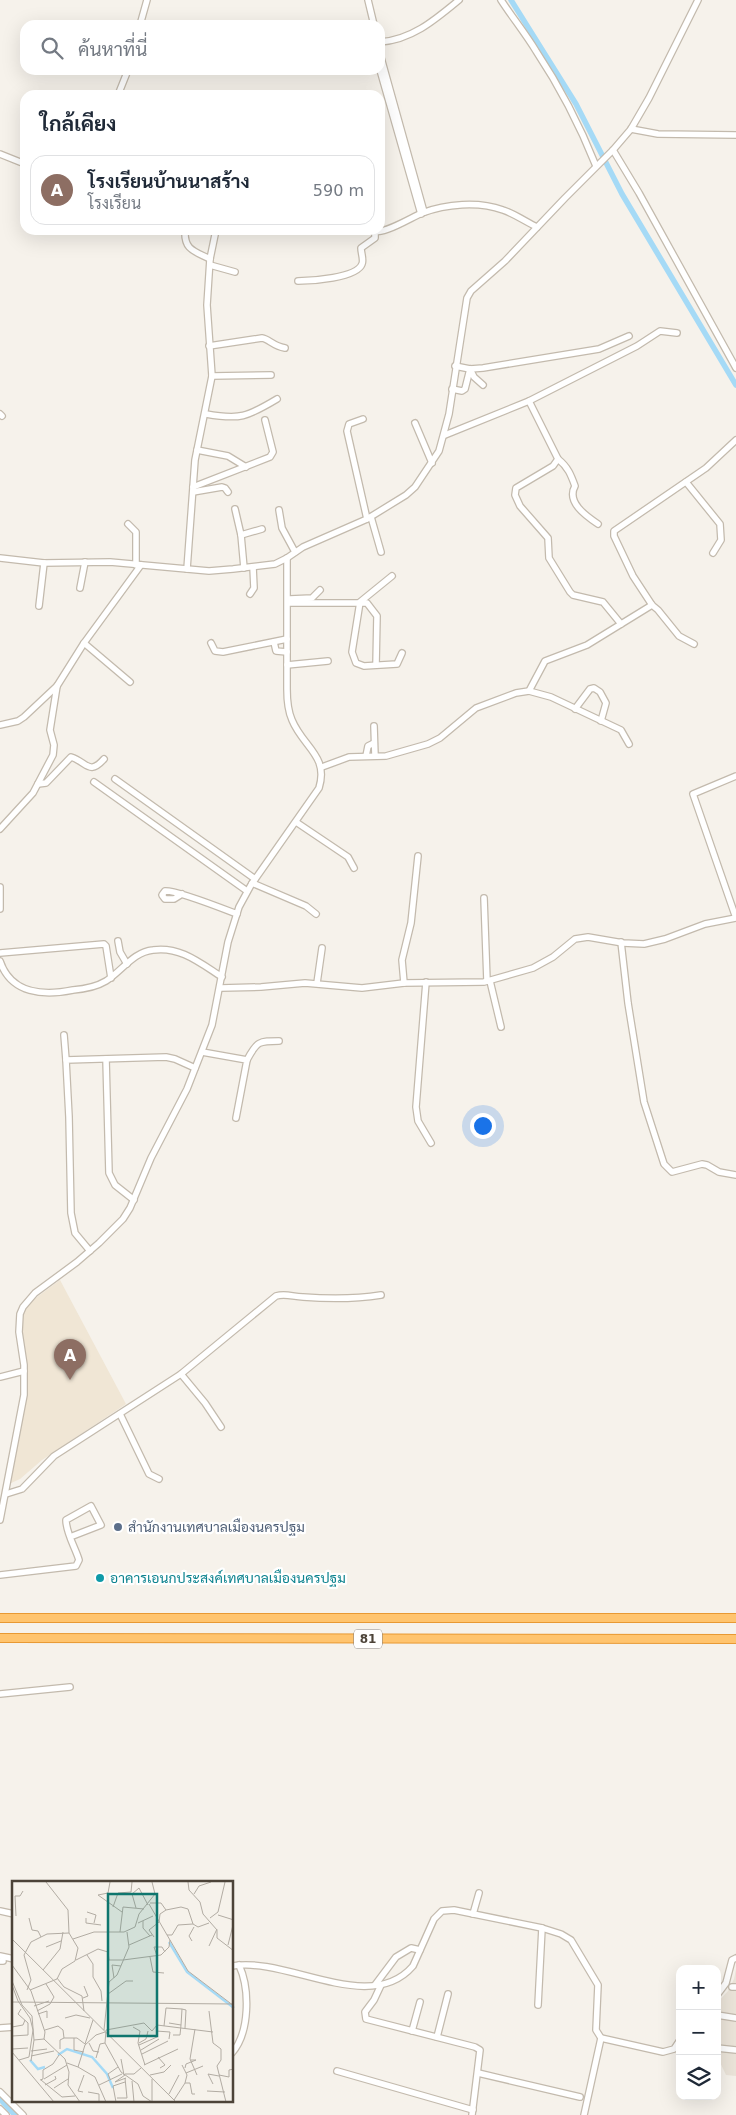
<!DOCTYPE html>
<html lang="th">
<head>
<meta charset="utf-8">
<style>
	:root { --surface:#fff; --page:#f6f6f7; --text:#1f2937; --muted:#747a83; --line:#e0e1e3; --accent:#7c3aed }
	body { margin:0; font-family:"DejaVu Sans",Sarabun,sans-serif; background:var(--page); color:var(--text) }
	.controls { position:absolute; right:15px; bottom:15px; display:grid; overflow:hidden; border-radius:10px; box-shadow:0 5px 20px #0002 }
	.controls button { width:45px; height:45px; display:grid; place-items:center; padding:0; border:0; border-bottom:1px solid var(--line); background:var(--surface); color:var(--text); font:25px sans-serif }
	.you { position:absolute; left:482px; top:1125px; width:18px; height:18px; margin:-12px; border:4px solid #fff; border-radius:50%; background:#1a73e8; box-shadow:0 0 0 8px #1a73e833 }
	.badge { display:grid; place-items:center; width:32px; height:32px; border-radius:50%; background:var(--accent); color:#fff; font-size:16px; font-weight:700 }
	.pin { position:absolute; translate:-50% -41px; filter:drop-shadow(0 1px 2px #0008) }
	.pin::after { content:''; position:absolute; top:26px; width:18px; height:15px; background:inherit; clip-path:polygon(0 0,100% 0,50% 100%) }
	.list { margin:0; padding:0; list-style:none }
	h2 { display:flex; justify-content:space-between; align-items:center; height:65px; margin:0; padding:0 20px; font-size:21px }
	h2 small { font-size:16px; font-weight:400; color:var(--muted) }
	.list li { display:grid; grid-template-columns:32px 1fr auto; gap:15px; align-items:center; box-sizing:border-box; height:70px; margin:0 10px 10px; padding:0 10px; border:1px solid var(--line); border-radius:15px }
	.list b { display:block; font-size:19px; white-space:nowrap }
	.list p { margin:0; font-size:16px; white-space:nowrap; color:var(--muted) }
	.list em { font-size:16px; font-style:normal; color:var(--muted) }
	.icon { flex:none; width:28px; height:28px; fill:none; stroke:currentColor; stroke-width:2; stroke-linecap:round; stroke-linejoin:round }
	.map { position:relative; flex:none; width:736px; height:2115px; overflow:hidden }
	.search { position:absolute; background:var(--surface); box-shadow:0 5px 20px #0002; left:20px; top:20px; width:365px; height:55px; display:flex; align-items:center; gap:12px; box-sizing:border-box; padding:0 18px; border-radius:15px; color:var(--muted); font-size:19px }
	.panel { position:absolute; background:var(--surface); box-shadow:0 5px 20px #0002; left:20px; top:90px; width:365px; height:145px; border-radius:15px }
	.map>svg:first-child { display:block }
	.residential { fill:#ebe4d9 }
	.education { fill:#f0e6d5 }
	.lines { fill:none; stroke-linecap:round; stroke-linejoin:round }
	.canal { stroke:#a5daf6; stroke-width:5.5 }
	.minor-casing { stroke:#c3baad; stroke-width:8 }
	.highway-casing { stroke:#e89933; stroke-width:10 }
	.minor { stroke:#fff; stroke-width:5.5 }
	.highway { stroke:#ffc46e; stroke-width:8 }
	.service-dot { fill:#5c6f8a; stroke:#fff; stroke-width:2 }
	.culture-dot { fill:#0f9aa8; stroke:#fff; stroke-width:2 }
	.labels { text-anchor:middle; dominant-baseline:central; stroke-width:4.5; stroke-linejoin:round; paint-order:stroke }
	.shield { fill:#fff; stroke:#827b74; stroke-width:1 }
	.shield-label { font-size:12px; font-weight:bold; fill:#4c4338 }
	.service-label { font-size:14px; fill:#4e5e75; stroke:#fff; text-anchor:start }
	.culture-label { font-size:14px; fill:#0d838f; stroke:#fff; text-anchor:start }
	.inset-river { fill:none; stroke:#a5daf6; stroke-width:2.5 }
	.inset-road { fill:none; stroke:#b2aca3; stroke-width:1 }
	.view { fill:#0f766e; fill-opacity:0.15; stroke:#0f766e; stroke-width:2.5 }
	.inset-edge { fill:none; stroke:#4c4338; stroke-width:2.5 }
</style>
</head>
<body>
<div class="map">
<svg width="736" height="2115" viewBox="0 0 736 2115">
	<rect width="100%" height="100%" fill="#f6f2eb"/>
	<polygon class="residential" points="736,1969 736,2076 726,2075 717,2056 717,2003 728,1991 734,1979"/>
	<polygon class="education" points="60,1280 126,1404 42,1460 20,1479 9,1484 26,1387 21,1319 29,1303"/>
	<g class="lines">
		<g class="canal">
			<polyline points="511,0 576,104 622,194 736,385"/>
			<polyline points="0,2099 15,2115"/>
		</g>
		<g class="minor-casing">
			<g id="minor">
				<polyline points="368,0 374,25"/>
				<path d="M501 0C512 17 525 33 536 51 560 87 580 126 596 166"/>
				<polyline points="140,25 147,0"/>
				<path d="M380 42C412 40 436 19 459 0"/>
				<polyline points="380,54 424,212"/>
				<polyline points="380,70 421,214"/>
				<polyline points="118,95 128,70"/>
				<polyline points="631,129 658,134 736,135"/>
				<polyline points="613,150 639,193 736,368"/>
				<polyline points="0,154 25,164"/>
				<path d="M185 230C184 250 194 251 210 259"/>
				<path d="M369 230C379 238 410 218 422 213 446 204 478 201 503 210 515 214 526 222 537 227"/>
				<polyline points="210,265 235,272"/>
				<path d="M298 281C311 281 357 278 362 264 364 260 361 253 361 248L375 238V233"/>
				<path d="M209 346 262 338C269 339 273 346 285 348"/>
				<polyline points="455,366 470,369 483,368 599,349 629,336"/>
				<polyline points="470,369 474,377 483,385"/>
				<polyline points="212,376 271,375"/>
				<polyline points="452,389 462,391 465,389 470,369"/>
				<polyline points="529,401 558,459 553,466 516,488 515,495 520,506 548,538 549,558 570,592 573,595 603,602 621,624"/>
				<polyline points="0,414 2,416"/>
				<path d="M206 414C240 420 247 417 277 399"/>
				<polyline points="363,419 349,424 347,431 367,519"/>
				<polyline points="415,423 432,463"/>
				<polyline points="445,435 529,401 637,346 660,331 677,333"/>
				<polyline points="197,450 228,456 246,467"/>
				<path d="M558 459C568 467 571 475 575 486 566 502 586 516 598 524"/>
				<polyline points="686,482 720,524 721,540 713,553"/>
				<polyline points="193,487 270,457 273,452 265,420"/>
				<polyline points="193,492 222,487 225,488 228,492"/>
				<polyline points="235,509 241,535 244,568"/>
				<polyline points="279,510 282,528 295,552"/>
				<polyline points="371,517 381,552"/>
				<polyline points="128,524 136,532 136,565"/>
				<polyline points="241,535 262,529"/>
				<polyline points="0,558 44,563 110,562 209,571 233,569 275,564 287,558 303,547 367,519 406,495 415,487 439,451 449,414 467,298 471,291 505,261 565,198 613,150 631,129 649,98 698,0"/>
				<polyline points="187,569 195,460 212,376 207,305 210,259 216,230"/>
				<polyline points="392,576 360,602 352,652 356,663 364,666 397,664 402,653"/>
				<polyline points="80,588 85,562"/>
				<polyline points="250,594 254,588 253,567"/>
				<polyline points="290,599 312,598 320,590"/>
				<polyline points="288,603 367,603 377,616 376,665"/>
				<polyline points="39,606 44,563"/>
				<polyline points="274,642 276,651 287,652"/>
				<polyline points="84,643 130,682"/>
				<polyline points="211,643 215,651 223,652 287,639"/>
				<polyline points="694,644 679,636 658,610 652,605 633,576 614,536 614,531 706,468 736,440"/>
				<polyline points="287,665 328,661"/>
				<polyline points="529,691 551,697 621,730 629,744"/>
				<polyline points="575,709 590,689 594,688 600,692 606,703 601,721"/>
				<polyline points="0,725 18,721 24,717 57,686 84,643 141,565"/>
				<polyline points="374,726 375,756"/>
				<polyline points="366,756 368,746 374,743"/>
				<polyline points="322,767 349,757 386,756 428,744 440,738 476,708 516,693 529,691 545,661 587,645 652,605"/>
				<polyline points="115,779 255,879"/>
				<polyline points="94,782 247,891"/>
				<path d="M38 784 46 783 71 757C87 762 89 776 104 759"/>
				<polyline points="296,822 348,857 354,868"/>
				<polyline points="0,829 33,793 53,755 54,745 50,730 57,686"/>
				<polyline points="252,883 306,906 316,914"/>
				<polyline points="0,887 0,909"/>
				<path d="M182 894 174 899H165L162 895 165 891C176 890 224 909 237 914"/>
				<polyline points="484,898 487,981"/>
				<polyline points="118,941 120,952 127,964"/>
				<polyline points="621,942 628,1003 644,1102 664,1164 672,1172 702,1164 707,1165 719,1172 736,1175"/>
				<polyline points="0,953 104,944 106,946 111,978"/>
				<path d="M0 961C11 994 44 996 73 990 85 989 96 987 106 981 122 971 133 952 153 950 180 946 200 963 222 977"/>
				<polyline points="490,981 501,1027"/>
				<polyline points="426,982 416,1107 418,1121 431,1143"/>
				<polyline points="317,983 322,948"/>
				<polyline points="404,983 402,960 411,923 418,856"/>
				<polyline points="221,988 261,987 305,983 362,988 404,983 484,982 533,968 553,957 575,939 588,937 623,943 644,944 665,939 705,924 736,918 693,794 736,776"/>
				<polyline points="64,1035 66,1060"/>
				<polyline points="202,1052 247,1060 236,1118"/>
				<polyline points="106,1059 109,1173 115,1185 134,1200"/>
				<path d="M247 1060C257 1041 259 1041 279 1041"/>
				<polyline points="90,1251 75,1233 71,1213 69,1117 66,1060 166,1057 175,1059 195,1068"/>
				<polyline points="181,1374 205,1403 221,1427"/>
				<polyline points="0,1377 24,1371"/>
				<polyline points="120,1414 149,1474 159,1479"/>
				<path d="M6 1494 22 1489 54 1456 181 1374 276 1296C286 1293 293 1297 303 1297 328 1299 356 1299 381 1295"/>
				<path d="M0 1520 24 1395V1365L19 1332 20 1314 23 1307 35 1293 77 1262 99 1243 123 1219 130 1208 151 1158 187 1089 212 1025 228 942 239 907 251 885 319 788C329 756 303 747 292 720 288 711 287 700 287 689V558"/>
				<path d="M0 1575 76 1566 79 1560C75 1547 66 1533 66 1520L91 1506 101 1525 70 1537"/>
				<polyline points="0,1694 70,1687"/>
				<polyline points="0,1911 14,1914"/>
				<polyline points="473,1914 479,1893"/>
				<polyline points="0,1956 14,1959"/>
				<polyline points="0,1961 3,1961"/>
				<path d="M232 1966C287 1956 370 2016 413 1966L434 1919 442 1911 454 1910 542 1928 561 1934 571 1940 598 1985 596 2030 601 2038 663 2052 674 2049 680 2040"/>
				<polyline points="375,1985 396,1957 411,1948 420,1950"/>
				<polyline points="381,1985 374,2000 365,2012 366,2019 475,2047 480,2050 472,2115"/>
				<polyline points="732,1987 736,1987"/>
				<polyline points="717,1995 726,1983 732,1960 736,1958"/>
				<polyline points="538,2005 542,1928"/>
				<polyline points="717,2015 736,2018"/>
				<polyline points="0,2028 14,2027"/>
				<polyline points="412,2031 420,2002"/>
				<polyline points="437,2037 448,1994"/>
				<polyline points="717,2048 736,2050"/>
				<path d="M232 2053C250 2032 250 1989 239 1965"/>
				<polyline points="337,2071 473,2110"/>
				<polyline points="478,2073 580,2097"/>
				<polyline points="0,2092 23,2115"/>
				<polyline points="0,2109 6,2115"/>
				<polyline points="584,2115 601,2038"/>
			</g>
		</g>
		<g class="highway-casing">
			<g id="highway">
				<polyline points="0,1618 736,1618"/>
				<polyline points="0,1638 736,1639"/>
			</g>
		</g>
		<use href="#minor" class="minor"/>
		<use href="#highway" class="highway"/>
	</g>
	<circle class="service-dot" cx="118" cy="1527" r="5"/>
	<circle class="culture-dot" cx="100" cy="1578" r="5"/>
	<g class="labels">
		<rect class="shield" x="354" y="1629.5" width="28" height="19" rx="4"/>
		<g class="shield-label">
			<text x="368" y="1639">81</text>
		</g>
		<g class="service-label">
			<text x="128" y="1527">สำนักงานเทศบาลเมืองนครปฐม</text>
		</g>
		<g class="culture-label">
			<text x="110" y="1578">อาคารเอนกประสงค์เทศบาลเมืองนครปฐม</text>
		</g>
	</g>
	<g transform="translate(12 1881)">
		<rect width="221" height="221" fill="#f6f2eb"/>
		<path class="inset-river" d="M157 61 175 91 222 127M46 174 55 168 80 176 95 193 101 207M18 179 26 188 33 186"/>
		<path class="inset-road" d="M34 1 56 29 57 52M98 1 96 12 86 14 110 31M176 1 177 9 188 21 191 33 205 49V57L222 70M182 13 187 5 199 1M138 22H149L154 29 169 26 176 28 181 43M137 23 176 90 222 125M101 26 106 12 119 11 120 1M124 27 120 13 127 7 136 24M75 31 84 34 82 42M206 34 222 39M4 35 3 15H8L11 10M17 37 20 49 26 50 29 56M74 37V42L89 44M198 37 206 31 213 1M131 40V47L138 55M147 41 148 33 154 29M126 42 141 35M108 51 111 26 132 28M155 54H160L166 44 181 43 186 46 197 42M142 56 137 49 147 41M0 58 164 221M61 58 82 51H112L123 46 127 33 143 13 140 1M180 60 177 55 182 46M117 64 140 54M216 64 221 44M197 65 205 48M34 66 49 60M75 74 81 83V96L89 110 90 120M145 75 142 66H150L153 71M138 76 141 91 152 92M64 79 86 68 96 71 97 79H111M111 79 149 74 157 66 158 59M0 84 19 110 33 151 32 158 53 178 57 191 56 204 68 221M31 89 48 68 51 51M45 97 52 106 70 115 72 130M102 97 100 84 109 85M0 100 10 124 20 135 22 159M0 104 6 120M15 109 19 99 12 74 19 61 35 53 57 52 66 67 63 80 50 88 45 98 18 109M96 113 114 100H121M71 117 76 115 72 105M6 120 18 137 21 149 17 176 7 179M0 121 222 123M22 125 37 120M170 128 174 129 173 147M25 130 38 123 42 116 34 103M197 130 201 162 209 168V179L205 185 214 221M26 133 35 130V137M53 137 64 134 78 137M132 142 94 149 93 162 109 191 126 203 131 215 140 221M132 142 140 150 145 144 201 151M157 142 169 144 168 154H161M152 145 154 127 170 128 169 144M0 146 11 144 13 139M121 146 128 150 126 162 133 184M183 148 178 178 185 194M33 149 46 145 51 149 52 157M92 149 97 101 105 94 117 66 115 51M144 150 158 151 157 158M0 155 16 154V142L6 133 9 128M62 157V169L72 171M77 162 81 170 87 171M127 162 134 158 136 150M73 163 81 139M127 164 145 156M0 168 16 167M48 168V159L52 157H65L73 163M129 169 147 158M19 170 35 168M0 171 42 221M130 173 156 160M19 175 42 170M146 176 153 184 148 187M84 177 88 163 93 162M109 178 112 194M19 180 22 159 32 158M55 182 66 186 73 164 84 154 93 151M132 184 166 168M170 184 175 194 173 202M66 186 83 196 94 221M173 187 174 183 184 179H179M174 192 191 185M113 193H122L129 187M113 194 103 201 114 197M138 194 152 191 159 184M207 194 217 196V189L222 188M32 198 55 184M98 198 96 193 106 186M140 198V221M28 199 31 198V189L41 183 47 174M29 199 50 216 63 215M120 200 122 221M201 203 196 193 207 195M33 204 44 198 43 195M87 204 110 193M42 207 56 198M195 210 213 211M71 211 66 210 72 194M76 211 87 213V221M157 213 167 194M105 217H115L113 197M162 219 173 202H178L180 213H183M104 221 101 205 113 201"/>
		<path class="view" d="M96 13H145V155H96Z"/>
		<rect width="221" height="221" class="inset-edge"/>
	</g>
</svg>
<div class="controls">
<button>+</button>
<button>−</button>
<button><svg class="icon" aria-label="layers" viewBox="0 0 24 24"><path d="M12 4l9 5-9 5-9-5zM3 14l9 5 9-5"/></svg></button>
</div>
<div class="you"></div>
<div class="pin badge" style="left:70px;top:1380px;background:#8d6e63">A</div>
<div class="search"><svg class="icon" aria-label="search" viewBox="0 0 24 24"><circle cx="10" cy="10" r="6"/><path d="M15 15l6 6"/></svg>ค้นหาที่นี่</div>
<section class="panel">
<h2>ใกล้เคียง<small></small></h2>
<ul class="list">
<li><span class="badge" style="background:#8d6e63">A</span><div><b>โรงเรียนบ้านนาสร้าง</b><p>โรงเรียน</p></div><em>590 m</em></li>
</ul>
</section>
</div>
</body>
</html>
